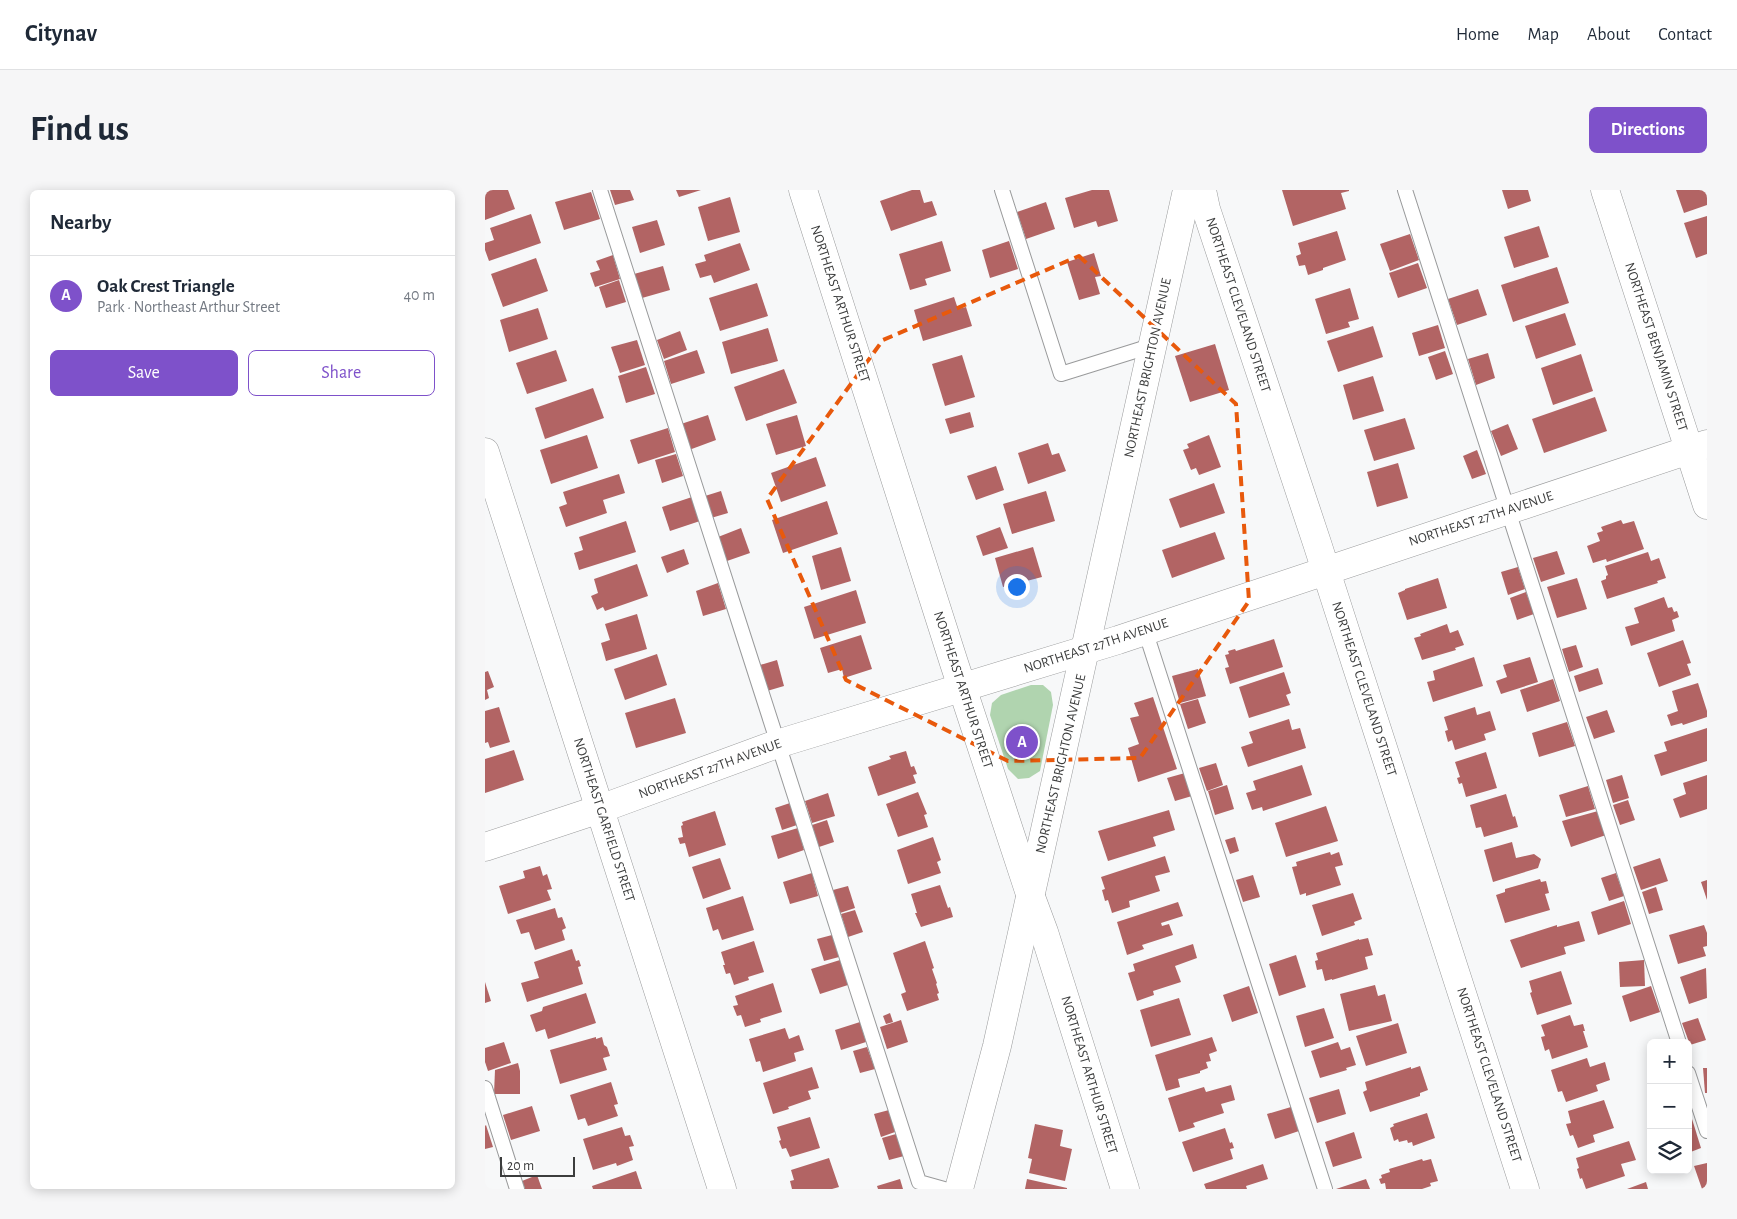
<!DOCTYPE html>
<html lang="en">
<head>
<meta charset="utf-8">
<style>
	:root { --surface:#fff; --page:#f6f6f7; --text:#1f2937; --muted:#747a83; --line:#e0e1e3; --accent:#7e51ca }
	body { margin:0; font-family:"Alegreya Sans",sans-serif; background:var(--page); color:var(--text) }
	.controls { position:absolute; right:15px; bottom:15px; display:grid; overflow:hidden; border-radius:8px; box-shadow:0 2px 12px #0003 }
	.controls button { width:45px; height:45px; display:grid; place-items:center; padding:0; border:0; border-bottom:1px solid var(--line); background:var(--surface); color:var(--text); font:25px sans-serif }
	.scale { position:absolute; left:15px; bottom:12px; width:75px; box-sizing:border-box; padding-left:5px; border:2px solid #3c3d3d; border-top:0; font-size:14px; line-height:18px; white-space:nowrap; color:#3c3d3d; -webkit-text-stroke:4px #fff; paint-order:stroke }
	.you { position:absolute; left:531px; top:396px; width:18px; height:18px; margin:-12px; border:4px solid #fff; border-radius:50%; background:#1a73e8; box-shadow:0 0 0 8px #1a73e833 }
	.badge { display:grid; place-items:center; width:32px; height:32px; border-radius:50%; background:var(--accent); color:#fff; font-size:16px; font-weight:700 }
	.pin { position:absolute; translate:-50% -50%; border:2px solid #fff; box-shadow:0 1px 5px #0006 }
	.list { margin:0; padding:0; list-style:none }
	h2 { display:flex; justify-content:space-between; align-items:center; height:65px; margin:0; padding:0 20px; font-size:21px }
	h2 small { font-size:16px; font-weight:400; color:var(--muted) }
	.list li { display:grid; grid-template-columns:32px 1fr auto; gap:15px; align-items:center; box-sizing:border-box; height:80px; padding:0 20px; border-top:1px solid var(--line) }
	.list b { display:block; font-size:19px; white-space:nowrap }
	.list p { margin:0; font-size:16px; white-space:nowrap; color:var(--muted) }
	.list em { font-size:16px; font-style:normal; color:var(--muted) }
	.actions { display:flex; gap:10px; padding:15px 20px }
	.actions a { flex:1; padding:11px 0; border:1px solid var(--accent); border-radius:8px; text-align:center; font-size:18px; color:var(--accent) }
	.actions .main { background:var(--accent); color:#fff }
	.icon { flex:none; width:28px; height:28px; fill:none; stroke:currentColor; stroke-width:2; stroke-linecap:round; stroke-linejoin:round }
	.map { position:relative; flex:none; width:1222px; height:999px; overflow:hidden; border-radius:8px }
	header { display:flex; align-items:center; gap:30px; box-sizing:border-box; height:70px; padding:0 25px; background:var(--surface); border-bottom:1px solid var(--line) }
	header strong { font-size:24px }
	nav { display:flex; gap:28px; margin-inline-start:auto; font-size:18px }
	.intro { display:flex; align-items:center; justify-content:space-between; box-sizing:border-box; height:120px; padding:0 30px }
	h1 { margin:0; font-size:35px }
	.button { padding:12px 22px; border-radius:8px; background:var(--accent); color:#fff; font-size:18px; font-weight:700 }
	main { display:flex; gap:30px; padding:0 30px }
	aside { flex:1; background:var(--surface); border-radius:8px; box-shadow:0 2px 12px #0003 }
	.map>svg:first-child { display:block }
	.green { fill:#b0d4af }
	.building { fill:#b26464 }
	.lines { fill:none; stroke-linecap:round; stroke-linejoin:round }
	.lane-casing { stroke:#999a9b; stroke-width:16 }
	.street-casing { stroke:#999a9b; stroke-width:29 }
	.lane { stroke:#fff; stroke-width:14 }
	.street { stroke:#fff; stroke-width:28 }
	.marked { fill:none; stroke:#e8590c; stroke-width:4; stroke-dasharray:10 6; stroke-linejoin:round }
	.labels { text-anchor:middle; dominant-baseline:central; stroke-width:5; stroke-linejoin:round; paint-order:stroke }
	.street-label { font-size:14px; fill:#3c3d3d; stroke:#fff }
</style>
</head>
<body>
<header>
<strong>Citynav</strong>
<nav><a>Home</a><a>Map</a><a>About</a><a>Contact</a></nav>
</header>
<div class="intro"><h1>Find us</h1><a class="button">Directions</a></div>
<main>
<aside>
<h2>Nearby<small></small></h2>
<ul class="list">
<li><span class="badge">A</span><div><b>Oak Crest Triangle</b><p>Park · Northeast Arthur Street</p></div><em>40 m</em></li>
</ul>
<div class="actions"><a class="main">Save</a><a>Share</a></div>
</aside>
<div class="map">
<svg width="1222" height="999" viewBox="0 0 1222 999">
	<rect width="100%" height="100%" fill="#f7f8f9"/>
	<polygon class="green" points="546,495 558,495 566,502 568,515 555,581 544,588 533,589 523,579 505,525 507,513 516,505"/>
	<g class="building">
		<polygon points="0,0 23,0 30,19 0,30"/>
		<polygon points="125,0 145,0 149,10 130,15"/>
		<polygon points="191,0 216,0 194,7"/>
		<polygon points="427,0 435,0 439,13 447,11 452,25 406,41 395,11"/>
		<polygon points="607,0 624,0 633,31 613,37 611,31 589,38 580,8"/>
		<polygon points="797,0 864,0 864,1 856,3 861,19 808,36"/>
		<polygon points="1017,0 1043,0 1046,11 1023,19"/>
		<polygon points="1191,0 1222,0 1222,15 1199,23"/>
		<polygon points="106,2 115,29 79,40 70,12"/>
		<polygon points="245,7 255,42 223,51 213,17"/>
		<polygon points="561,12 570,39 541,49 532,22"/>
		<polygon points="46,24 56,53 4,71 0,60 0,53 9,50 5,38"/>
		<polygon points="1222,26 1222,64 1211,68 1199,33"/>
		<polygon points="172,30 180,55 155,63 147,37"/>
		<polygon points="1054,36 1064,67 1029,78 1019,47"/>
		<polygon points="852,41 861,70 838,78 838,80 823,85 820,75 814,76 811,66 816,64 813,53"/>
		<polygon points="925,44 934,70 905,81 895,54"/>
		<polygon points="457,51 466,81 440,89 442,95 425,100 414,64"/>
		<polygon points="524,51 533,79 505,88 497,60"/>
		<polygon points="255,53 265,80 229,93 226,85 215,88 210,74 221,71 219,65"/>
		<polygon points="609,63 616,86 610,87 615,104 594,110 582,72"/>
		<polygon points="128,65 135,89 110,97 105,83 115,80 111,71"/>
		<polygon points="51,68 63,101 18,117 6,84"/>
		<polygon points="933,73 942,98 913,108 904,83"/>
		<polygon points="178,76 185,100 157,108 149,84"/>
		<polygon points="1072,77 1084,113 1028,132 1016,95"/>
		<polygon points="134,90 141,112 121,118 114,97"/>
		<polygon points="272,93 283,126 235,141 224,108"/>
		<polygon points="865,98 874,129 863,132 865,137 841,144 830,109"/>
		<polygon points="993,99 1002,125 972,135 963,109"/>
		<polygon points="469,107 473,119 481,117 487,136 438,151 429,120"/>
		<polygon points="53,118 63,149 24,162 15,130"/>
		<polygon points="1080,123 1091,155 1051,169 1040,136"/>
		<polygon points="953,135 960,158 934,166 927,143"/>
		<polygon points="888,136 898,167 853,182 842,151"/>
		<polygon points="283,138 293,171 246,184 237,152"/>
		<polygon points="195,141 202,160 179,169 172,150"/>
		<polygon points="152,150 160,175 135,183 126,157"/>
		<polygon points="730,154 744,200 705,212 690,166"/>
		<polygon points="71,160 82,191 42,204 31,173"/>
		<polygon points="212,160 220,183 186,194 179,171"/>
		<polygon points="960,161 968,184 951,190 943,167"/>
		<polygon points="1003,163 1010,188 991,195 983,169"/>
		<polygon points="1096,164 1108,201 1068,215 1056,178"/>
		<polygon points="477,165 490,207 460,216 447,174"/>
		<polygon points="161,177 170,204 141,213 133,186"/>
		<polygon points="299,179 312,213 261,231 249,197"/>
		<polygon points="888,186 899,221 868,230 858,195"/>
		<polygon points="108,198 119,228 60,249 50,218"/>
		<polygon points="1110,207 1122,241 1059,263 1047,229"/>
		<polygon points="485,222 489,237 465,244 460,229"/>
		<polygon points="223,225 231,250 204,260 196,234"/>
		<polygon points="312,225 321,256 291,265 281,234"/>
		<polygon points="920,228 930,259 889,271 879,240"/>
		<polygon points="1023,234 1033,259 1016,266 1006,241"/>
		<polygon points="183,238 190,262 153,274 145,250"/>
		<polygon points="102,245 113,278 66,294 55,260"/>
		<polygon points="724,245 736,277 714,285 711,278 706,280 698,260 704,258 702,254"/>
		<polygon points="563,253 567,265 574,263 581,281 543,294 533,263"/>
		<polygon points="992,260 1001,284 987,289 978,266"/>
		<polygon points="191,264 198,286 177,293 170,270"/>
		<polygon points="331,267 341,296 296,312 286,283"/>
		<polygon points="913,273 923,308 892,317 882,282"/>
		<polygon points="511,276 519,300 491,310 482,286"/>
		<polygon points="134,284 140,303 118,310 122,323 81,337 74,317 82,314 78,302"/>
		<polygon points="729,293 740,323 695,338 684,309"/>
		<polygon points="236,301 243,323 226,328 220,306"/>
		<polygon points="561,301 570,331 527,344 518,314"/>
		<polygon points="207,307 215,331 185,341 177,317"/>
		<polygon points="342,311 353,344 298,363 287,330"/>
		<polygon points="1136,330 1138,334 1149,331 1159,359 1122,372 1121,369 1108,373 1102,356 1115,351 1112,343 1118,341 1116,337"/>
		<polygon points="141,331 151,362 94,380 89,363 98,360 94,347"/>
		<polygon points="515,337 523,358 498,366 491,346"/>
		<polygon points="256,338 265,363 242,371 233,347"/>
		<polygon points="730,342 740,369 687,388 677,360"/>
		<polygon points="356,357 366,391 336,400 327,366"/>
		<polygon points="548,357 557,387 518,397 510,368"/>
		<polygon points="199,359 204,374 182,383 176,367"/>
		<polygon points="1072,361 1080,384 1056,392 1048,368"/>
		<polygon points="1163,362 1166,371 1174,368 1181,388 1172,391 1173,393 1122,409 1116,391 1121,389 1121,386 1123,385 1120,376"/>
		<polygon points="152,374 163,406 120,421 118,417 112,420 106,406 113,403 109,389"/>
		<polygon points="1033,377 1040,399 1023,405 1016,382"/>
		<polygon points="953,388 962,418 922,430 913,403 920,400 920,399"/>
		<polygon points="1092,388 1102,419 1072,428 1062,397"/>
		<polygon points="233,393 241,419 218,426 211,401"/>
		<polygon points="371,400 381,433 329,449 319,417"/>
		<polygon points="1041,402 1049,424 1032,430 1025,408"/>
		<polygon points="1179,407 1183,418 1187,417 1189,422 1192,421 1194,427 1187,430 1190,441 1146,456 1140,437 1154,433 1149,418"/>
		<polygon points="152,424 162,459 121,471 116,453 125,450 120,434"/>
		<polygon points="962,434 965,443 973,440 979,455 970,458 971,460 937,470 929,448 936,446 935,444"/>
		<polygon points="376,445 387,479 359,488 357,479 343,483 335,458"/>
		<polygon points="789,449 798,477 745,494 740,478 744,477 740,465 744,464 743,461 750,459 751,461"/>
		<polygon points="1198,450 1206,473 1202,474 1206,485 1174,497 1162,463"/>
		<polygon points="1091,455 1098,477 1084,482 1077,459"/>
		<polygon points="172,464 182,495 140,510 129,479"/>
		<polygon points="989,467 998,496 948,512 942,492 950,490 948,481"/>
		<polygon points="1045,467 1053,492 1016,504 1011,491 1022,487 1018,475"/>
		<polygon points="292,470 299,496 282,501 275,475"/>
		<polygon points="1113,478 1118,494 1094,502 1089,486"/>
		<polygon points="713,479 721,506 695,513 687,486"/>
		<polygon points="3,481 9,497 2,500 4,508 0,510 0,482"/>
		<polygon points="799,482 806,503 801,505 805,515 764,528 754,497"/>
		<polygon points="1068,489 1075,511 1042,522 1035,500"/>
		<polygon points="1213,493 1222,521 1222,527 1198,535 1197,533 1186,536 1182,525 1193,521 1187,501"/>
		<polygon points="668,507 692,579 653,592 643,558 654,554 645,528 654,526 649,513"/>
		<polygon points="190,508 201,543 151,558 140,523"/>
		<polygon points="713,509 721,533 703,539 695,514"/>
		<polygon points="14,517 25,552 5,558 3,552 0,553 0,521"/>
		<polygon points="990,517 992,525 1005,521 1011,540 999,544 1001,550 970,560 967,550 963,552 960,541 963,540 959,527"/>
		<polygon points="1122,520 1130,542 1109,549 1101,527"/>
		<polygon points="804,529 807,540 815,538 821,558 763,577 756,557 768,553 764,542"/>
		<polygon points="1082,532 1090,556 1054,567 1047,543"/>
		<polygon points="1222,538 1222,571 1176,586 1169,565 1182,561 1179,552"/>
		<polygon points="29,560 39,590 0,603 0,569"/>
		<polygon points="421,561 426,577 429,576 432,584 428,585 431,593 393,606 383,577 406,569 404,566"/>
		<polygon points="1001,562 1012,598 981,607 977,593 974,594 972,588 975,587 970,572"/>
		<polygon points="731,573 738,595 722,601 714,578"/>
		<polygon points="817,575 827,605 778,621 777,617 767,620 761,603 771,600 768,591"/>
		<polygon points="700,583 707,606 690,611 682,588"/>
		<polygon points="1137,585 1144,608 1128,613 1121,590"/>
		<polygon points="1222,585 1222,619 1195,628 1188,609 1201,604 1198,593"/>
		<polygon points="742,595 749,619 730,625 723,601"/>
		<polygon points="1103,596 1110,619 1081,627 1074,605"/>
		<polygon points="433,602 442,624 439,625 443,637 413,647 401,614"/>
		<polygon points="343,603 350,626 327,633 320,611"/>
		<polygon points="1021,604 1028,627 1030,626 1033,637 999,647 996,637 991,638 985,615"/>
		<polygon points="1143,610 1150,630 1135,635 1128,615"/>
		<polygon points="305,613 312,635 297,640 290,618"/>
		<polygon points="841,616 853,651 801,667 790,633"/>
		<polygon points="684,620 690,640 668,647 671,656 623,671 613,641"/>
		<polygon points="230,621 241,655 204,667 200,653 195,654 193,648 198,647 196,636 198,635 197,632"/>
		<polygon points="1113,621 1121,645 1086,657 1077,631"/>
		<polygon points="342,630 349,652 334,657 327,635"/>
		<polygon points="313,638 319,660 293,669 286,646"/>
		<polygon points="448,647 456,670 452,672 456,683 423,694 412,660"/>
		<polygon points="750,647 754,661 745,664 740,650"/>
		<polygon points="1027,652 1031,668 1049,664 1056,669 1053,678 1008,692 999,660"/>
		<polygon points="845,662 846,665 854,662 858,675 850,677 856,695 821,706 821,703 815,705 807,677 812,676 811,672"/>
		<polygon points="680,666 685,682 670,686 675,701 644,711 645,717 627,723 623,710 620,711 617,700 620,699 616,687"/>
		<polygon points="235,668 246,699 218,709 207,677"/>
		<polygon points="1175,668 1183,691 1156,700 1148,677"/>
		<polygon points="55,676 58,686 62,684 67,699 62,700 66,710 23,724 14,696 40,688 38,681"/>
		<polygon points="327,683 333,706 305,714 298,692"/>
		<polygon points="1131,683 1139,706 1124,711 1116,688"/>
		<polygon points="768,685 775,707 758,712 751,690"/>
		<polygon points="1055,689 1056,692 1061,691 1064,703 1060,704 1065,720 1020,733 1011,705 1020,702 1020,699"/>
		<polygon points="1222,690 1222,710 1216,692"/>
		<polygon points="455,695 463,718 465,717 468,727 436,737 430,723 432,723 426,704"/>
		<polygon points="363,696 370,718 355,723 348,700"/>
		<polygon points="1171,697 1178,720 1164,724 1157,702"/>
		<polygon points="868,703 877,729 869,732 870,735 837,746 827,715"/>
		<polygon points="258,706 269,740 237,750 233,739 228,741 221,718"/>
		<polygon points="1139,711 1146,734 1113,745 1106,722"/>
		<polygon points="693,712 698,726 676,733 677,736 684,734 688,745 657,755 659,759 642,765 632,732"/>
		<polygon points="70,718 73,728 77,727 81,738 77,740 80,750 50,760 44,742 36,744 31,730"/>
		<polygon points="370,720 378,742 363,747 356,724"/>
		<polygon points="1094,731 1100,751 1079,757 1081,764 1036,778 1025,750 1072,735 1072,737"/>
		<polygon points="1219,735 1222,743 1222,756 1218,757 1221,766 1193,774 1184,745"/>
		<polygon points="347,745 354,767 339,771 332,749"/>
		<polygon points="883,748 888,765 880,767 883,779 847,790 847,789 840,791 837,779 832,780 830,771 833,770 831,763 874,749 874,750"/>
		<polygon points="269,751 279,782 263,787 264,790 249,795 245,783 241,784 238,775 240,775 236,762"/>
		<polygon points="440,751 449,778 447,779 452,793 451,794 454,803 452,804 454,810 422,821 416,804 421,802 408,763"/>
		<polygon points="708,754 712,768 690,776 696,792 668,801 669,805 652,811 643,783 650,781 648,774"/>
		<polygon points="87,759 91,771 94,770 96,776 93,777 98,794 42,812 36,793 54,788 49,772"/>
		<polygon points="811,765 821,797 794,806 784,774"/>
		<polygon points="355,770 363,795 335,804 326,779"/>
		<polygon points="1159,770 1160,796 1135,797 1134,772"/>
		<polygon points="1221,778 1222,808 1204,814 1195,787"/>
		<polygon points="1076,781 1087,814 1052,825 1045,803 1047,802 1044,791"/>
		<polygon points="0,792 6,811 0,813"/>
		<polygon points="288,793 297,822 275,829 276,832 260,837 256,825 252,826 248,816 253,815 250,806"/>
		<polygon points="890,795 893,806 900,804 907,831 864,841 855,804"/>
		<polygon points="764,796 773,823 747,832 738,805"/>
		<polygon points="1166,796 1175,822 1145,832 1137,806"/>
		<polygon points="101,803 111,833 63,849 60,839 51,842 45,825 57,821 58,817"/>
		<polygon points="694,808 706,845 666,857 655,820"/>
		<polygon points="839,818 849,848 820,857 811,826"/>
		<polygon points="405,823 408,832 401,834 398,826"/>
		<polygon points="1085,825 1089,836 1098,834 1100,841 1098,841 1103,857 1067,869 1064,859 1060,861 1056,847 1060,846 1056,835"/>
		<polygon points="1213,828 1221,850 1205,855 1197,833"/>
		<polygon points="416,830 423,852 402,859 395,837"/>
		<polygon points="375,832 381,852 356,860 350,840"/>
		<polygon points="913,833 922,863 881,876 871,846"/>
		<polygon points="300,838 304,849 314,845 319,860 309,863 311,871 278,882 275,871 271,872 264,849"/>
		<polygon points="111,847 111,849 117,847 119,855 122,857 125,866 118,868 122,880 75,894 65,860"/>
		<polygon points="727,847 732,861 724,864 726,871 721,872 723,878 715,881 715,883 693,889 695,897 681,901 670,865"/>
		<polygon points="19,852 26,873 3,881 0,872 0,858"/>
		<polygon points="853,852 856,860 865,857 871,875 861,878 862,880 835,888 826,861"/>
		<polygon points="382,857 390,879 375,883 368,861"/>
		<rect x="1163" y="857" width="3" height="27"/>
		<polygon points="1102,868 1105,877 1120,872 1125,890 1111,895 1113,901 1081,912 1077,901 1073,902 1066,880"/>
		<polygon points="33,873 35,881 35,904 9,904 10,880"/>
		<polygon points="935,876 943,900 935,903 935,906 885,922 878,902 882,900 880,892 926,877 926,879"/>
		<polygon points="327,877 334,898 323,901 326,909 303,917 304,919 288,924 278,893"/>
		<polygon points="1218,878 1222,878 1222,903 1220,903"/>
		<polygon points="126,892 133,914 129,915 133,926 103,936 100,928 93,930 85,905"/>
		<polygon points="746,895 750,910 736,914 739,923 708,933 710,937 694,942 683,908 719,897 721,902"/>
		<polygon points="854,899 861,924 832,933 824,908"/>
		<polygon points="1119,910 1129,938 1108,945 1110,952 1093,958 1088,945 1085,946 1081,934 1086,933 1083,921"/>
		<polygon points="47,916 55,941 26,950 18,925"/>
		<polygon points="806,917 814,941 790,949 782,924"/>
		<polygon points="404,920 410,942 396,947 389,924"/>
		<polygon points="942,923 950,948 928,956 927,952 923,953 922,950 914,952 913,949 909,951 905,938 909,936 908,934"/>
		<polygon points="325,927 335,958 305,967 301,958 297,959 294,951 296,950 292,937"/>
		<polygon points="1207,929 1216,958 1203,963 1203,931"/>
		<polygon points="550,934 578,940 575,956 587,959 580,991 544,983 547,969 543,968"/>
		<polygon points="1,935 8,957 0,959 0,936"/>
		<polygon points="137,937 140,946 145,945 149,956 144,957 148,970 132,976 131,973 108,980 98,949"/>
		<polygon points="740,938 745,953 747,952 749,958 745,959 748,969 708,982 697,952"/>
		<polygon points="869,942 877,968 848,977 840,952"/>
		<polygon points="411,944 419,966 404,970 397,948"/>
		<polygon points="1144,951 1151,970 1136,974 1140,986 1101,999 1097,988 1095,989 1092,979 1094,978 1091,968"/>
		<polygon points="344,968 354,997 347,999 307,999 305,991 309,990 306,980"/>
		<polygon points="937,969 938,971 946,969 953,991 945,993 946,996 937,999 901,999 900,993 896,994 894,989 897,988 896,985 905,982 904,979"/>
		<polygon points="1222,973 1222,999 1217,999 1209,976"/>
		<polygon points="778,974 783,989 761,996 762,999 721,999 719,994"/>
		<polygon points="151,981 157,999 108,999 107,996"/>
		<polygon points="52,985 57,999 40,999 37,991"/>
		<polygon points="415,989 418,999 393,999 392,996"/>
		<polygon points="542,989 582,998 582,999 540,999"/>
		<polygon points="881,989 885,999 851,999"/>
		<polygon points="1161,992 1163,999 1142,999"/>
	</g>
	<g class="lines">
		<g class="lane-casing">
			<g id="lane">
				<polyline points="115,0 434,992 459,999"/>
				<polyline points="517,0 576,184 669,155"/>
				<polyline points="920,0 1194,853"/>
				<polyline points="660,440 840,999"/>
				<polyline points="1203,883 1222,941"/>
				<polyline points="0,898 32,999"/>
			</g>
		</g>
		<g class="street-casing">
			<g id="street">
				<polyline points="318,0 469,473 546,707 559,742 640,999"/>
				<polyline points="717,0 721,19 832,353 1040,999"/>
				<polyline points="1120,0 1222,315"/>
				<polyline points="0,262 237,999"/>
				<polyline points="0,657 115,619 292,554 633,450 1222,254"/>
				<polyline points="474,999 512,856 702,0"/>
			</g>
		</g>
		<use href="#lane" class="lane"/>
		<use href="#street" class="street"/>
	</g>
	<path class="marked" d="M594 66 751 214 764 411 655 568 523 571 361 490 282 309 398 150Z"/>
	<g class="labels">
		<g class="street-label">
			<text transform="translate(355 114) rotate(72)">NORTHEAST ARTHUR STREET</text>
			<text transform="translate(753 115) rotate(72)">NORTHEAST CLEVELAND STREET</text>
			<text transform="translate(1171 157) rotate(72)">NORTHEAST BENJAMIN STREET</text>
			<text transform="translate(663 178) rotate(-78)">NORTHEAST BRIGHTON AVENUE</text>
			<text transform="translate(996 329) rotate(-18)">NORTHEAST 27TH AVENUE</text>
			<text transform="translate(611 456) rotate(-18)">NORTHEAST 27TH AVENUE</text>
			<text transform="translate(879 499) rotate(72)">NORTHEAST CLEVELAND STREET</text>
			<text transform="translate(478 500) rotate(72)">NORTHEAST ARTHUR STREET</text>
			<text transform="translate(576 574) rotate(-77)">NORTHEAST BRIGHTON AVENUE</text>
			<text transform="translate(225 579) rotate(-20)">NORTHEAST 27TH AVENUE</text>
			<text transform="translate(119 630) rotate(72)">NORTHEAST GARFIELD STREET</text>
			<text transform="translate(604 885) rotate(73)">NORTHEAST ARTHUR STREET</text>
			<text transform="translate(1004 885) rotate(72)">NORTHEAST CLEVELAND STREET</text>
		</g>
	</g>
</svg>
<div class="controls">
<button>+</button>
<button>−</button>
<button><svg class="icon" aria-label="layers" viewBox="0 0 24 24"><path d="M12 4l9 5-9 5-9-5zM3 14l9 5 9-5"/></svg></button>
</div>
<div class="scale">20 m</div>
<div class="you"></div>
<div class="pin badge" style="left:537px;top:552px">A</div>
</div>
</main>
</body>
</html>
